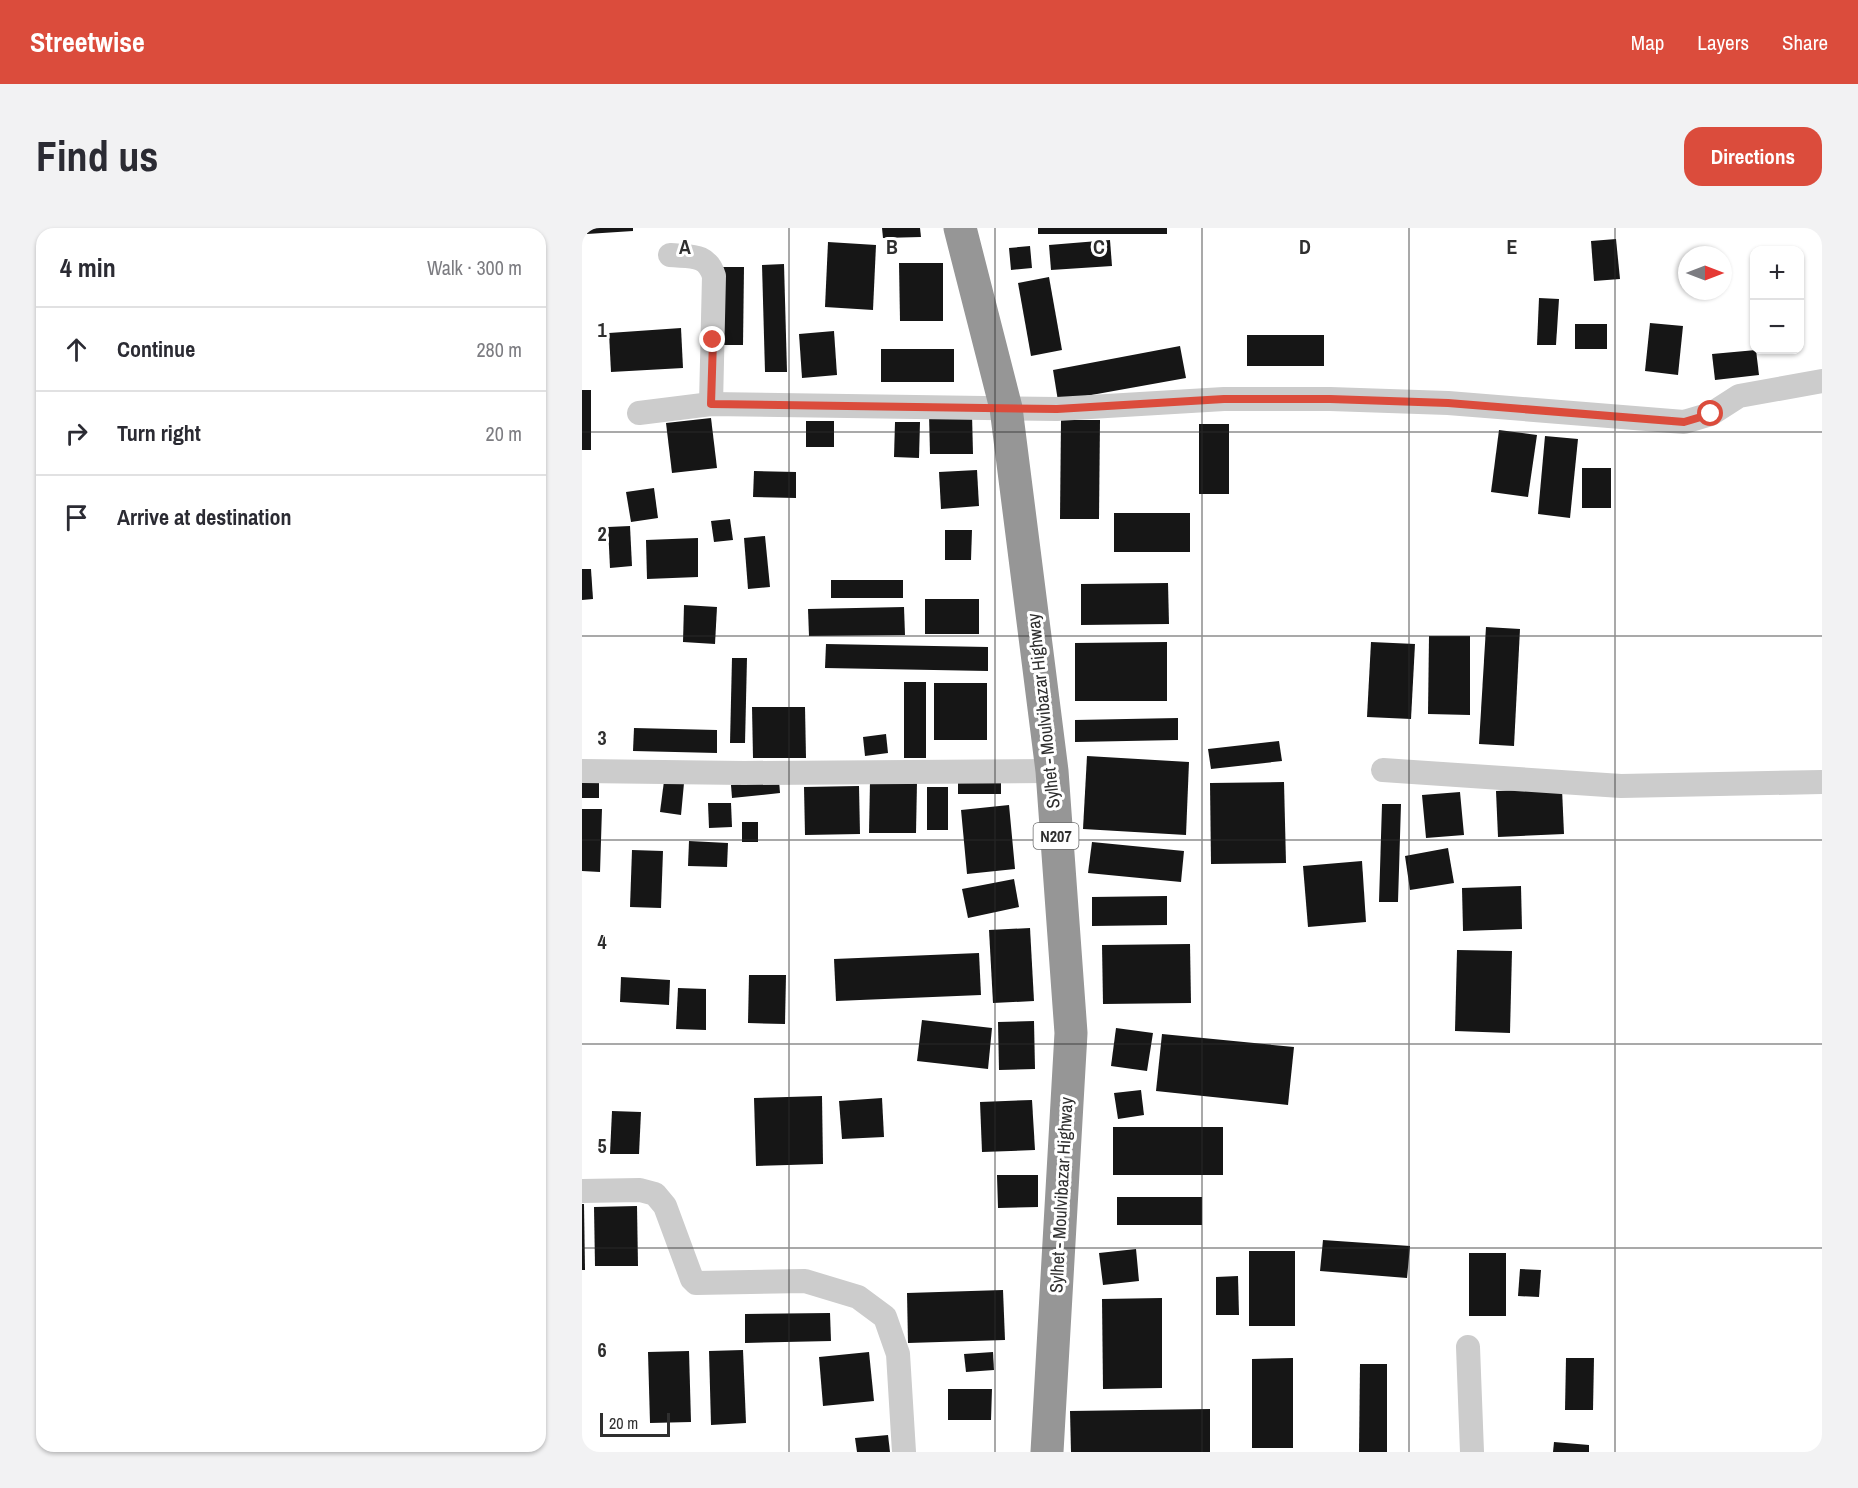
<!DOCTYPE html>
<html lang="en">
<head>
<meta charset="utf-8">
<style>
	:root { --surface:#fff; --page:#f2f2f3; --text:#2b2b33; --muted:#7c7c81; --line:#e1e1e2; --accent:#db4c3c }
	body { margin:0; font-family:"Archivo Narrow",sans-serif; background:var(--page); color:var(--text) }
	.controls { position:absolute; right:18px; top:18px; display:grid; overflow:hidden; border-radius:12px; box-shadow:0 2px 4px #0004 }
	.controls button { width:54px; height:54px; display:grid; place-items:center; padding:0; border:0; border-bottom:2px solid var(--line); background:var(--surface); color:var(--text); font:30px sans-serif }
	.compass { position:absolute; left:1096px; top:18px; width:54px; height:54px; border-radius:50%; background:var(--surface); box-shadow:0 2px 4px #0004; rotate:90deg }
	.scale { position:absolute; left:18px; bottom:15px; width:70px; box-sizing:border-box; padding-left:6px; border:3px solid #2f2f2f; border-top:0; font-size:16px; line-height:21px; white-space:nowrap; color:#2f2f2f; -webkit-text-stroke:4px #fff; paint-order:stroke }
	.stop { position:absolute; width:18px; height:18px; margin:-14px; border:4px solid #db4c3c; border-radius:50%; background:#fff }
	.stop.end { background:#db4c3c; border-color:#fff; box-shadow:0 2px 6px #0008 }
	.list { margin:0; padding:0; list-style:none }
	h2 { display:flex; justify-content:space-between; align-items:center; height:78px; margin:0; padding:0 24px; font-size:26px }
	h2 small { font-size:20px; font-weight:400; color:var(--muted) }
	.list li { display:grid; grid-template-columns:39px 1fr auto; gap:18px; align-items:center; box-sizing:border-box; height:84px; padding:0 24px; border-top:2px solid var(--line) }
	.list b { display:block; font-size:22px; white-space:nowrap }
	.list em { font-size:20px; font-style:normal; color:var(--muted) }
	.icon { flex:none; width:33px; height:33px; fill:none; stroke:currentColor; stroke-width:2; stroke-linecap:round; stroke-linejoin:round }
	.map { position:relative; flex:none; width:1240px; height:1224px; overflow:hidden; border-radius:18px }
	header { display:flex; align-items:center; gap:36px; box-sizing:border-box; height:84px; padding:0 30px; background:var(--accent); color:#fff }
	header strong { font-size:28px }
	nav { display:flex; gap:33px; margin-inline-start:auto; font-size:21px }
	.intro { display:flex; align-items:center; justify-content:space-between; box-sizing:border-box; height:144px; padding:0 36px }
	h1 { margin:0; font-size:42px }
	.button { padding:15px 27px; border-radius:18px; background:var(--accent); color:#fff; font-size:21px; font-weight:700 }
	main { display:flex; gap:36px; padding:0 36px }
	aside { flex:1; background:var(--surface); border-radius:18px; box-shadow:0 2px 4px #0004 }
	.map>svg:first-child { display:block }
	.building { fill:#161616 }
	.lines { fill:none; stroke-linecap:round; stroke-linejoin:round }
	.minor { stroke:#ccc; stroke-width:24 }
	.highway { stroke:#969696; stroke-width:33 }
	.route { stroke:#db4c3c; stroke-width:8 }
	.grid { fill:none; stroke:#2f2f2f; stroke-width:1.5; stroke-opacity:0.55 }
	.labels { text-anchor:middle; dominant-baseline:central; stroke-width:6; stroke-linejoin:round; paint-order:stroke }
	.shield { fill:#fff; stroke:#6d6d6d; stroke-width:1.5 }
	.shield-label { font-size:16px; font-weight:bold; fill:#2f2f2f }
	.street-label { font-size:18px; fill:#2f2f2f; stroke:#fff }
	.grid-label { font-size:20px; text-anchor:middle; font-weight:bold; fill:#2f2f2f; stroke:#fff; stroke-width:6; stroke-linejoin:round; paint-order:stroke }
</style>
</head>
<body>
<header>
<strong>Streetwise</strong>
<nav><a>Map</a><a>Layers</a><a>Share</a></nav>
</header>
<div class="intro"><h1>Find us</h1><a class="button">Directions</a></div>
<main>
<aside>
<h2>4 min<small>Walk · 300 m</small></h2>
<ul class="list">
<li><svg class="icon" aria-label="ahead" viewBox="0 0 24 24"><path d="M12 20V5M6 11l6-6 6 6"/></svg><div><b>Continue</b></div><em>280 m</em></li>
<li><svg class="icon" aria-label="right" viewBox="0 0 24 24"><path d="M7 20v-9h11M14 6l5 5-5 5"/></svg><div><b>Turn right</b></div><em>20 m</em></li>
<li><svg class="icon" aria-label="arrive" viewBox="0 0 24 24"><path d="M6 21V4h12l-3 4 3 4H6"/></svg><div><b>Arrive at destination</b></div></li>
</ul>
</aside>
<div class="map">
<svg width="1240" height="1224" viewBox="0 0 1240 1224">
	<rect width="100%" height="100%" fill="#fff"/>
	<g class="building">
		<polygon points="5,0 51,0 51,3 5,6"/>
		<polygon points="300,0 338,0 339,9 301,10"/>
		<rect x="456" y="0" width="129" height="6"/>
		<polygon points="1034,11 1038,51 1012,53 1009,13"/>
		<polygon points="528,12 530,38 469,42 467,17"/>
		<polygon points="246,14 294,17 291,82 243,79"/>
		<polygon points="448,18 450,40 429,42 427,20"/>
		<polygon points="317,35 361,35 361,93 318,93"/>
		<polygon points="202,36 205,144 183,144 180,37"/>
		<polygon points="140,39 162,39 161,117 139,117"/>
		<polygon points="467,49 480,122 449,128 436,55"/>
		<polygon points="957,70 977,71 974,117 955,117"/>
		<polygon points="1068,95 1101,98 1096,147 1063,143"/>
		<rect x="993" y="96" width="32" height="25"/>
		<polygon points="99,100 101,140 29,144 27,105"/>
		<polygon points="252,103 255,147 220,150 217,106"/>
		<rect x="665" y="107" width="77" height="31"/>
		<polygon points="598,118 604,150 476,173 471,142"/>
		<rect x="299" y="121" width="73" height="33"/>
		<polygon points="1174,122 1177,147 1133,152 1130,126"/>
		<rect x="0" y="162" width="9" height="60"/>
		<polygon points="347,186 390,186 391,226 348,226"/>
		<polygon points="129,190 135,240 90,245 84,195"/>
		<polygon points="479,192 518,192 517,291 478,291"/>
		<rect x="224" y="193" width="28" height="26"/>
		<polygon points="313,194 338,194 337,230 312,229"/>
		<rect x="617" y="196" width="30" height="70"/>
		<polygon points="917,202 955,207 946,269 909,264"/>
		<polygon points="963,208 996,211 988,290 956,286"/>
		<rect x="1000" y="240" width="29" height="40"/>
		<polygon points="395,242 397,278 359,281 357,244"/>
		<polygon points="172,243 214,244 214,270 171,269"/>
		<polygon points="72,260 76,290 49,294 44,264"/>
		<rect x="532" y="285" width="76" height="39"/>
		<polygon points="148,291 151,312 132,314 129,293"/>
		<polygon points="48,298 50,338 28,340 26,299"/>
		<polygon points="363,302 390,302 389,332 363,332"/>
		<polygon points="183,308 188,359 166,361 162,310"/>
		<polygon points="116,310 116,349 65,351 64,312"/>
		<polygon points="0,341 9,341 11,371 0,372"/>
		<rect x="249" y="352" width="72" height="18"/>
		<polygon points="586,355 587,396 499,397 499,356"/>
		<rect x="343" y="371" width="54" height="35"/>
		<polygon points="102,377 135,379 133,416 101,414"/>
		<polygon points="322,379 323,407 227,408 226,381"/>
		<polygon points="904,399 938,401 932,518 897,516"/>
		<polygon points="847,408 888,408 888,487 846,486"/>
		<polygon points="585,414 585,473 493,473 493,415"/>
		<polygon points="789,414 833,416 829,491 785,489"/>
		<polygon points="244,416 406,419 406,443 243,440"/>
		<polygon points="150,430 165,430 163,515 148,515"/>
		<rect x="322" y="454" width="22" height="76"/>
		<rect x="352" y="455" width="53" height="57"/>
		<polygon points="170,479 223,479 224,530 171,530"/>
		<polygon points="596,490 596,512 493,514 493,492"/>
		<polygon points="52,500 135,502 135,525 51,523"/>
		<polygon points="304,506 306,525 283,528 281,509"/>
		<polygon points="697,513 700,533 629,541 626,521"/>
		<polygon points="505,528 607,534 604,607 501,601"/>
		<polygon points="0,547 17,548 17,570 0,570"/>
		<polygon points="197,552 198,565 150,570 149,557"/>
		<rect x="376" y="552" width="43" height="14"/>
		<polygon points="82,553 102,555 99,587 78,584"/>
		<polygon points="288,553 335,554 334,605 287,605"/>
		<polygon points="702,554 704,635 629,636 628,555"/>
		<polygon points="277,558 278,606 223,607 222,559"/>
		<rect x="345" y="559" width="21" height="43"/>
		<polygon points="980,561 982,606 916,609 914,563"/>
		<polygon points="878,564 882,607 844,610 840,567"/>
		<polygon points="126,575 149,575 150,599 127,600"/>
		<polygon points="800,576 819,576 816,674 797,674"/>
		<polygon points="427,577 433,641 385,646 379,582"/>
		<polygon points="0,581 20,581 18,644 0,643"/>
		<rect x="160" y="594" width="16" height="20"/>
		<polygon points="107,613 146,615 145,639 106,638"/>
		<polygon points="510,614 602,623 599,654 506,645"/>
		<polygon points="866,620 872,655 828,662 823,628"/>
		<polygon points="50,622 81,623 79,680 48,679"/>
		<polygon points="780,633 784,694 726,699 721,638"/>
		<polygon points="432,651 437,679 386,690 380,661"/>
		<polygon points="939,658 940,701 881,703 880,660"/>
		<polygon points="585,668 585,697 510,698 510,669"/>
		<polygon points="448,700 452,773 411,775 407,702"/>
		<polygon points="608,716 609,775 521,776 520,717"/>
		<polygon points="875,722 930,723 928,805 873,803"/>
		<polygon points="397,725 399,767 254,773 252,731"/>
		<polygon points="167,747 204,747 203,796 166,795"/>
		<polygon points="39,749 88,752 87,777 38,774"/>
		<polygon points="96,760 124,761 124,802 94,801"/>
		<polygon points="340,792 410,800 406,841 335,833"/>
		<polygon points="452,793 453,841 417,842 416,794"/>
		<polygon points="534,800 571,805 565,843 529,838"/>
		<polygon points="580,806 712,819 706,877 574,863"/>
		<polygon points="559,862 562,887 536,891 532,865"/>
		<polygon points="240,868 241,936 174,938 172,870"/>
		<polygon points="300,870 302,909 260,911 257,873"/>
		<polygon points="450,872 453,922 400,924 398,874"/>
		<polygon points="30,883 59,884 57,926 28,926"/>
		<rect x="531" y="899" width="110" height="48"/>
		<polygon points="415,947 456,947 456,979 416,980"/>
		<rect x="535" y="969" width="85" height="28"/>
		<polygon points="0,976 2,976 3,1042 0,1042"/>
		<polygon points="55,978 56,1038 13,1038 12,979"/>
		<polygon points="741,1012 828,1018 825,1050 738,1043"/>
		<polygon points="554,1021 557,1053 521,1057 517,1025"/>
		<rect x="667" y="1023" width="46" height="75"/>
		<rect x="887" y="1025" width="37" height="63"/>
		<polygon points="938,1041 959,1042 957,1069 936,1068"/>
		<polygon points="656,1048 657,1087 634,1087 634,1049"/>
		<polygon points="421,1062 423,1112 326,1115 325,1065"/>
		<polygon points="580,1070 580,1160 521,1161 520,1071"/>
		<polygon points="248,1085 249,1113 163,1115 163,1086"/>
		<polygon points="161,1122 164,1195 129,1197 127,1123"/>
		<polygon points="107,1123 109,1194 68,1195 66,1124"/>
		<polygon points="287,1124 292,1173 241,1178 237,1129"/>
		<polygon points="411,1124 412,1142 384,1144 382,1126"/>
		<polygon points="711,1130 711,1220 670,1220 670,1131"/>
		<polygon points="984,1130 1012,1130 1011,1182 983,1182"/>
		<polygon points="778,1136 805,1136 805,1224 777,1224"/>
		<polygon points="366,1161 410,1161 409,1192 366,1192"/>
		<polygon points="628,1181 628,1224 489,1224 488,1183"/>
		<polygon points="306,1207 308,1224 275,1224 273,1210"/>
		<polygon points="972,1214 1007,1217 1007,1224 971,1224"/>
	</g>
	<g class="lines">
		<g class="minor">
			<path d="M88 27C108 29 125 25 132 48L129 176"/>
			<polyline points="57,185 129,176 475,181 642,171 748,171 866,175 1102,194 1129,186 1157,168 1240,153"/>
			<polyline points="801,542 1039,558 1240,554"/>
			<polyline points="0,543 162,545 470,543"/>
			<polyline points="0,963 58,962 73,966 83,978 110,1051 114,1055 223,1053 276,1069 303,1089 316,1126 322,1224"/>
			<polyline points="886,1119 890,1224"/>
		</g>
		<polyline class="highway" points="378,0 424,180 470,543 489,805 465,1224"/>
	</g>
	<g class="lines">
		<polyline class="route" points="131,112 129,176 475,181 642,171 748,171 866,175 1102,194 1129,186"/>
	</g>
	<path class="grid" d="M207 0V1224M413 0V1224M620 0V1224M827 0V1224M1033 0V1224M0 204H1240M0 408H1240M0 612H1240M0 816H1240M0 1020H1240"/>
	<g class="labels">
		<rect class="shield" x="451.5" y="595" width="45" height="26" rx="4.5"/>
		<g class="shield-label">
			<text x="474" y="608">N207</text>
		</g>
		<g class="street-label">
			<text transform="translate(461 483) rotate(-96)">Sylhet - Moulvibazar Highway</text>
			<text transform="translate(479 967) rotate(-87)">Sylhet - Moulvibazar Highway</text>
		</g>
	</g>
	<g class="grid-label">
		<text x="103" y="26">A</text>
		<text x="310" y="26">B</text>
		<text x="517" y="26">C</text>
		<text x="723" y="26">D</text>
		<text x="930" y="26">E</text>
		<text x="20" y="109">1</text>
		<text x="20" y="313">2</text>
		<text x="20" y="517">3</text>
		<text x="20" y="721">4</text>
		<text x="20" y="925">5</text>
		<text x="20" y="1129">6</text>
	</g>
</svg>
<div class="controls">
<button>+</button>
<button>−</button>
</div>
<svg class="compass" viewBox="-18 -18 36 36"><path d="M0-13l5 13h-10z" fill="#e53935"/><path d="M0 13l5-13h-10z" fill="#7c7c81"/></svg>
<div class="scale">20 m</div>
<div class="stop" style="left:1129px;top:186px"></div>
<div class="stop end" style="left:131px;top:112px"></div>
</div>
</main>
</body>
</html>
